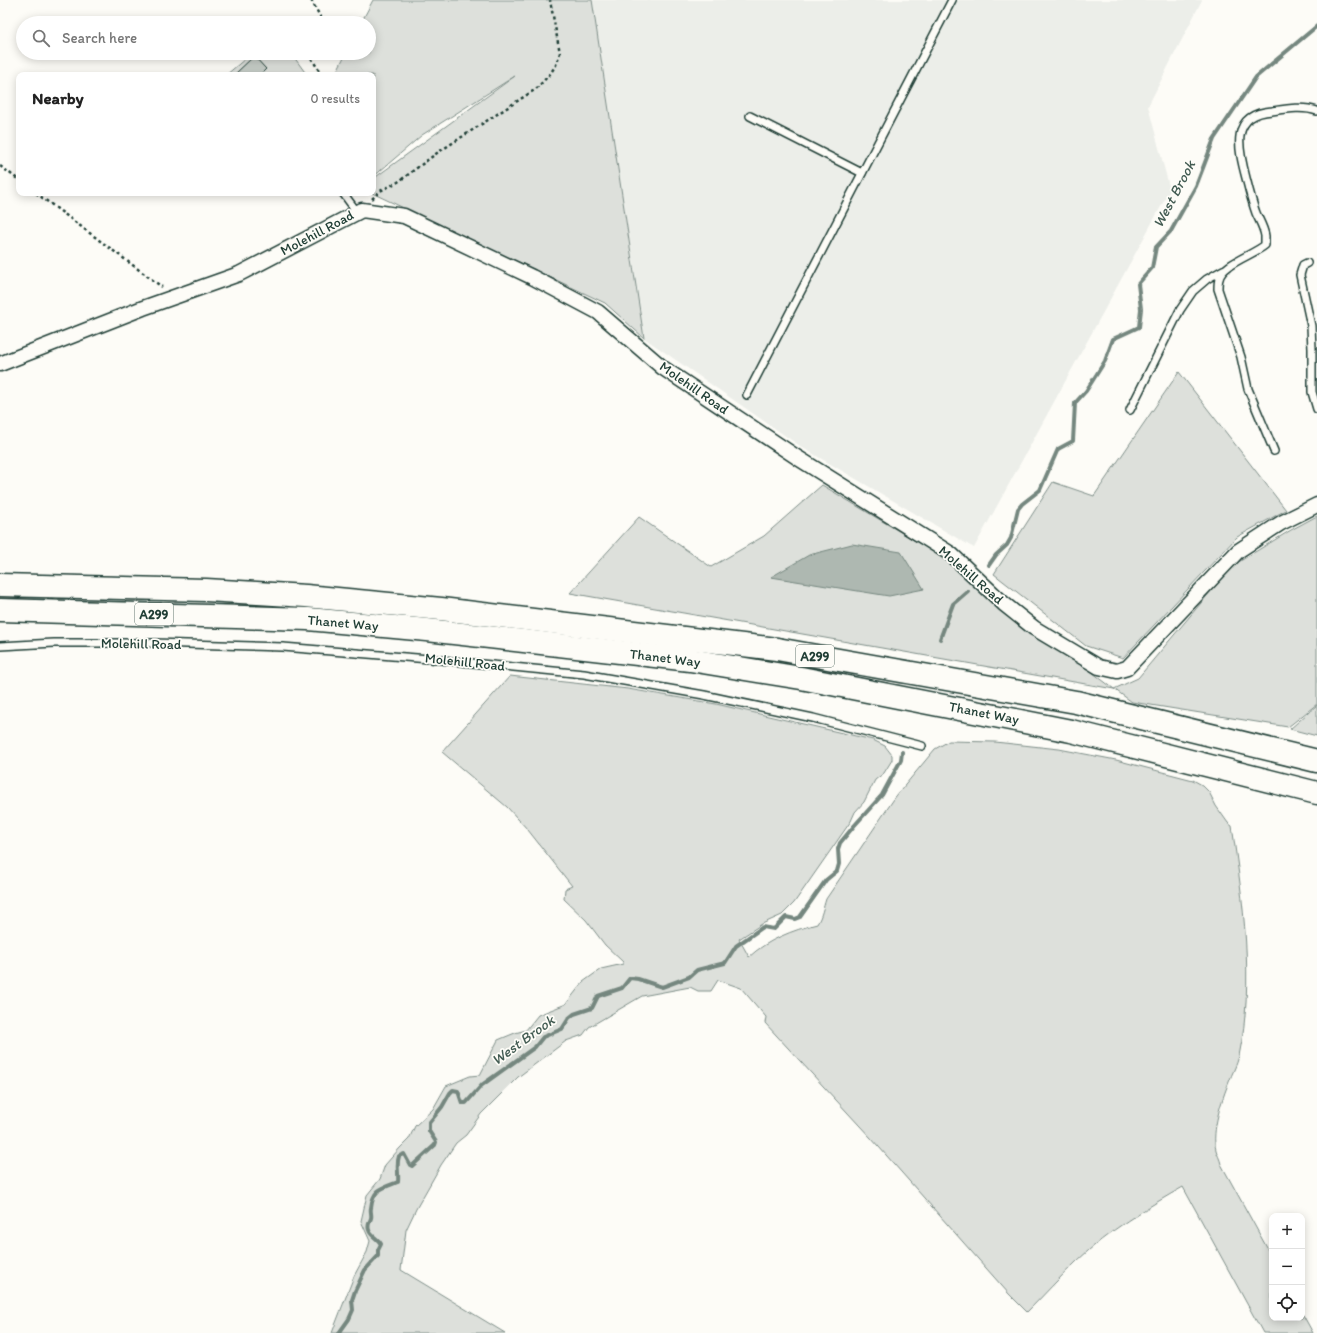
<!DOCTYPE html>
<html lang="en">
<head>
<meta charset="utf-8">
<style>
	:root { --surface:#fff; --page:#f2f2f2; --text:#222; --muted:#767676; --line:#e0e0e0 }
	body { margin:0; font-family:Itim,sans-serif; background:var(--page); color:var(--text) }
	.controls { position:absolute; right:12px; bottom:12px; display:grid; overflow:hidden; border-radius:8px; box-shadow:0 2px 10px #0003 }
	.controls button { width:36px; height:36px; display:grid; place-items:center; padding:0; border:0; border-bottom:1px solid var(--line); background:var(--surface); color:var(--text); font:20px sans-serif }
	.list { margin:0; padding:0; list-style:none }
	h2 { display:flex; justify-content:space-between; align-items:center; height:52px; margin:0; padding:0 16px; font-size:17px }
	h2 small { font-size:13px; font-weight:400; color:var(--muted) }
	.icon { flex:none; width:22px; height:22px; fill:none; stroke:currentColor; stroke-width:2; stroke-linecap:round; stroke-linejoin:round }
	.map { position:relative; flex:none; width:1317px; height:1333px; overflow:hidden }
	.search { position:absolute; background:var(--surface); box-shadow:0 2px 10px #0003; left:16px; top:16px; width:360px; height:44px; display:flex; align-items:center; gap:10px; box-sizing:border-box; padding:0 14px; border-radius:22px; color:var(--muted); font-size:15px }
	.panel { position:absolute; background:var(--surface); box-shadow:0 2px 10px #0003; left:16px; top:72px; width:360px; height:124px; border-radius:8px }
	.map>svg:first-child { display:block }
	.built { fill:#eceee9 }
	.green { fill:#dde0db; stroke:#7e8e88 }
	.water { fill:#aeb8b1; stroke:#75877f }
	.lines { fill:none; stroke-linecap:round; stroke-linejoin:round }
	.stream { stroke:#75877f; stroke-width:4 }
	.building { fill:#c6cdc7; stroke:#1f3d34 }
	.service-casing { stroke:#1f3d34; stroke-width:10 }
	.minor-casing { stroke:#1f3d34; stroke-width:17 }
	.trunk-casing { stroke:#1f3d34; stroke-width:25 }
	.path { stroke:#1f3d34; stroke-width:2.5; stroke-dasharray:3 3; stroke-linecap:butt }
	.service { stroke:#fdfcf7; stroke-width:7 }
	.minor { stroke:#fdfcf7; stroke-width:14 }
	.trunk { stroke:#fdfcf7; stroke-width:22 }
	.labels { text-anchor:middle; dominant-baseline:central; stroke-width:3.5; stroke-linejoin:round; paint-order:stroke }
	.shield { fill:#fdfcf7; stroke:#62766e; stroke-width:1 }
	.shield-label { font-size:13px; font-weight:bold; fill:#1f3d34 }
	.street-label { font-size:14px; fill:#1f3d34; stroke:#fdfcf7 }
	.water-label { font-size:15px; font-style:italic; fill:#435c53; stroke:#fdfcf7 }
</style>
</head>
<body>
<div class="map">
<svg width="1317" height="1333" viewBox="0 0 1317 1333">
	<rect width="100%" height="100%" fill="#fdfcf7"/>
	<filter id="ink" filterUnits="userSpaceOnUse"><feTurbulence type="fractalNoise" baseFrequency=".025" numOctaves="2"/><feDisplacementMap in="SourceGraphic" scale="8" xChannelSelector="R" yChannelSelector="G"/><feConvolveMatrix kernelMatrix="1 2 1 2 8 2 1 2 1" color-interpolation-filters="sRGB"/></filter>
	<g filter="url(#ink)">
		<polygon class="built" points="592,0 1202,0 1148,106 1170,190 974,548 803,448 644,338"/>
		<g class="green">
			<polygon points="373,0 592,0 644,338 605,303 372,193 373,179 515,76 422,135 373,177 373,75 335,75 346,53 369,53 369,23 361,23"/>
			<polygon points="252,53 291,53 307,75 226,75"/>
			<polygon points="1179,372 1286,510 1237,537 1123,658 1086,646 994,574 1053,482 1094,496"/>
			<polygon points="822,485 937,554 1114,689 1138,678 1232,566 1291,530 1317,516 1317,704 1288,727 1132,702 1114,689 570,593 639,517 711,567 764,536"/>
			<path d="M510 676 628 689 716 704 873 740 885 746 892 755V760L884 773 875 780 864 802 855 812 851 821 794 903 782 915 762 924 739 939 749 957C767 940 793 930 817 924 822 916 823 908 826 899L896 796 935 749 949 741 995 742 1059 749 1116 760 1193 780 1202 785 1209 792 1216 806 1228 823 1232 826C1243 902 1255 980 1239 1056 1237 1065 1232 1073 1229 1082 1222 1099 1211 1131 1216 1150 1217 1154 1220 1159 1221 1164L1272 1257V1318H1302V1313L1313 1333H1263L1183 1187C1146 1208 1108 1231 1077 1261 1060 1277 1044 1295 1027 1312L1009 1294 871 1138 765 1023 766 1017 741 988 718 980 711 991H698L690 987 642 996 589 1027 583 1035 566 1041 518 1077 481 1114 466 1135 456 1143 441 1165 416 1209 406 1230 401 1270 505 1333H332L354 1276 367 1252 370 1241 361 1221 367 1195 380 1179 385 1165 400 1148 409 1139 415 1126 433 1109 446 1086 470 1076 480 1075 498 1040 515 1033 526 1030 538 1015 566 1004 583 982 601 969 623 964V962L605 945 586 920 564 899 565 889 572 886 528 830 507 807 442 752Z"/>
			<polygon points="1317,705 1317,736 1290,729"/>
		</g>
		<polygon class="water" points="852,544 901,552 924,589 889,596 771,577 809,555"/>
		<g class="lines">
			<g class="stream">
				<polyline points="989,565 996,555 1007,545 1011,538 1018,509 1022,504 1040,490 1058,449 1073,441 1075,403 1086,391 1105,361 1113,339 1139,327 1141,309 1138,284 1152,268 1156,247 1171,231 1196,186 1214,139 1256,77 1317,26"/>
				<polyline points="940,639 953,604 968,591"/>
				<path d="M339 1333 349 1319 353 1310 352 1300 355 1291 365 1270 378 1256V1250L381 1244C378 1238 371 1237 369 1230 367 1225 370 1222 371 1218 372 1215 370 1211 371 1208 373 1189 382 1188 398 1182 399 1173 396 1165 399 1156L404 1154 410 1165 412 1166 435 1145 436 1142 429 1131V1123L442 1107 450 1093 453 1090 458 1091 462 1103H466L482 1085 535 1047 543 1037 562 1029 569 1018 574 1014 592 1008 598 996 622 988 630 978 638 979 662 987 689 977 697 970 725 963 736 946 763 927 774 929 786 917 795 919 800 917 826 880 837 871 839 864 838 849 840 843 854 826 882 795 901 760 902 752"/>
			</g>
		</g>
		<polygon class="building" points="254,56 266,69 260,75 234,75"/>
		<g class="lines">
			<g class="service-casing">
				<g id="service">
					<polyline points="750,116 862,173"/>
					<polyline points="343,193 357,212"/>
					<polyline points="1307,263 1303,265 1300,275 1311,326 1312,349 1312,392 1317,409"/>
					<polyline points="747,395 952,0"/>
					<polyline points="1130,410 1180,310 1193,291 1207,279 1223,270"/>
					<path d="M1274 451 1248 389 1241 357 1218 289C1218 286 1218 282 1219 279 1222 264 1253 255 1265 245 1265 242 1265 239 1265 236 1264 228 1259 220 1256 213 1252 202 1249 190 1246 178 1238 148 1230 114 1272 111 1286 109 1303 106 1317 111"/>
					<polyline points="0,646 54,643 154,643 283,647 441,660 584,674 704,695 813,718 922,746"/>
				</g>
			</g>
			<g class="minor-casing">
				<polyline id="minor" points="0,364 143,308 239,274 362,210 404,216 532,277 598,312 663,368 798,458 951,554 1004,604 1034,628 1099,667 1117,671 1127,668 1238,551 1281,523 1317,505"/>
			</g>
			<g class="trunk-casing">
				<g id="trunk">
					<polyline points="0,585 206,590 306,596 441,609 777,649 1076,702 1317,761"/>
					<polyline points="0,610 308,619 427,630 690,660 801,678 1071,731 1317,793"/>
				</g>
			</g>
			<g class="path">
				<polyline points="311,0 321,18 318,23"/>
				<polyline points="308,53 320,72 321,75"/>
				<polyline points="0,166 19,180"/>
				<polyline points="36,193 162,287"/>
				<polyline points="372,199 380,191 398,182 437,153 536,89 550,74 556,65 560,53 550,0"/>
			</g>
			<use href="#service" class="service"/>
			<use href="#minor" class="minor"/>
			<use href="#trunk" class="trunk"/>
		</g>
	</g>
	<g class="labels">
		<g class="shield">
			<rect x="135" y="603" width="38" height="22" rx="3"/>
			<rect x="796" y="645" width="38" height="22" rx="3"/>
		</g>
		<g class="shield-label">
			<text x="154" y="614">A299</text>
			<text x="815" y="656">A299</text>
		</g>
		<g class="street-label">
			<text transform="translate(317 233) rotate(-28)">Molehill Road</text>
			<text transform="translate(694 388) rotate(35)">Molehill Road</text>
			<text transform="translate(971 575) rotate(41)">Molehill Road</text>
			<text transform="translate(343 623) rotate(5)">Thanet Way</text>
			<text transform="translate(141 644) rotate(1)">Molehill Road</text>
			<text transform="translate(665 658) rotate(7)">Thanet Way</text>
			<text transform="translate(465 662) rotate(6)">Molehill Road</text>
			<text transform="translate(984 713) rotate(11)">Thanet Way</text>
		</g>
		<g class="water-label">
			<text transform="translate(1174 194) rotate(-62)">West Brook</text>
			<text transform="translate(523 1040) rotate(-36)">West Brook</text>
		</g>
	</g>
</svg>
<div class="controls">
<button>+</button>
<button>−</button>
<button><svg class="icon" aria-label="locate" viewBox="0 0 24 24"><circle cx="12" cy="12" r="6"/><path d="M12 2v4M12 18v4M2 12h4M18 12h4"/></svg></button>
</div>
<div class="search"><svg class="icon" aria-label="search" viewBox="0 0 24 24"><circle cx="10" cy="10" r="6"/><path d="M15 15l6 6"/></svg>Search here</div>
<section class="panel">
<h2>Nearby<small>0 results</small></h2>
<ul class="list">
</ul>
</section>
</div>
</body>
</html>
